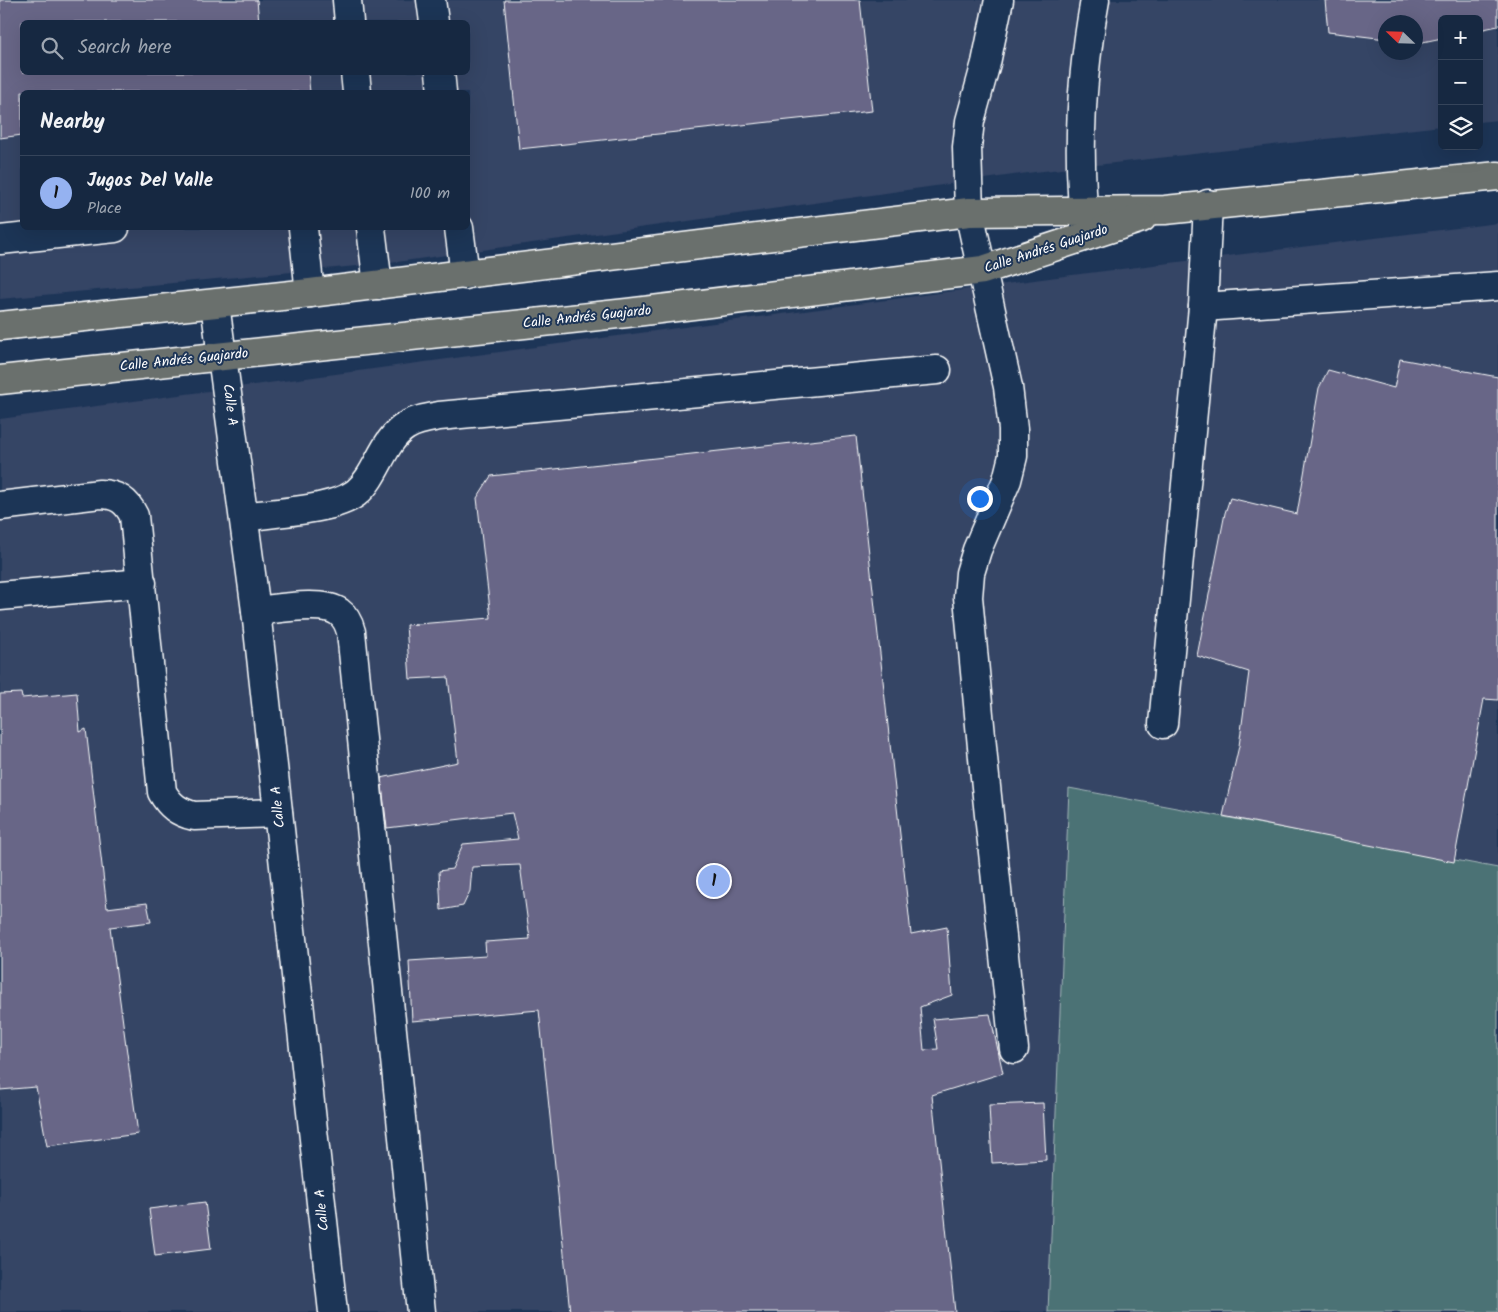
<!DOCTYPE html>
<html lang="en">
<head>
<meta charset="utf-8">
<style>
	:root { --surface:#162841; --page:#1f3048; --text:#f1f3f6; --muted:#9ea6b1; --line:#35445a; --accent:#95b2f1 }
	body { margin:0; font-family:Kalam,sans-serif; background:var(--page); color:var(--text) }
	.controls { position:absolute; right:15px; top:15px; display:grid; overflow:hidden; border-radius:8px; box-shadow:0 5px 20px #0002 }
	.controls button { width:45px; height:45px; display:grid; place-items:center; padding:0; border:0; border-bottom:1px solid var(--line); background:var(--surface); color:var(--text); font:25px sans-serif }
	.compass { position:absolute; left:1378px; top:15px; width:45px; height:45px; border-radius:50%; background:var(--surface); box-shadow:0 5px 20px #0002; rotate:293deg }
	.you { position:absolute; left:979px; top:498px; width:18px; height:18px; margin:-12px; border:4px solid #fff; border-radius:50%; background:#1a73e8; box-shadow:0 0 0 8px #1a73e833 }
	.badge { display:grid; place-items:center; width:32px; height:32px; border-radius:50%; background:var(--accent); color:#111; font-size:16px; font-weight:700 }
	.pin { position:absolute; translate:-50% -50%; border:2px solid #fff; box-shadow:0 1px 5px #0006 }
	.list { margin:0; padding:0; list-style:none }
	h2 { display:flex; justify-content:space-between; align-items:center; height:65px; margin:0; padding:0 20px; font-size:21px }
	h2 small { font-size:16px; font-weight:400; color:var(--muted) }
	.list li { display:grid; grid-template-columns:32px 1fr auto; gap:15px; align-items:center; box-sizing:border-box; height:75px; padding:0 20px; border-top:1px solid var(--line) }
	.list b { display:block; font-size:19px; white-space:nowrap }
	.list p { margin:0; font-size:16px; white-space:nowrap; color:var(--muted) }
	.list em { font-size:16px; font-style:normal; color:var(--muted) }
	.icon { flex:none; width:28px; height:28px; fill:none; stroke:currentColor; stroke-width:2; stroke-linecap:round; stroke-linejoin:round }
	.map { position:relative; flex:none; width:1498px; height:1312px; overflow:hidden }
	.search { position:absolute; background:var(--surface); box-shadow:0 5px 20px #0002; left:20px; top:20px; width:450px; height:55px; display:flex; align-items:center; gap:12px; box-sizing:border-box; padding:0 18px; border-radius:8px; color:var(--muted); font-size:19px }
	.panel { position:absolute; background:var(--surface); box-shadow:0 5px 20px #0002; left:20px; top:90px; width:450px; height:140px; border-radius:8px }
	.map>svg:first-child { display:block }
	.built { fill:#344465; fill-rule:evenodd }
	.green { fill:#4c7275; stroke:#a6b8ba }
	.building { fill:#686687; stroke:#fff }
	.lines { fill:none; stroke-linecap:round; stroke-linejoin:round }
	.minor-casing { stroke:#fff; stroke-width:31 }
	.major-casing { stroke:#fff; stroke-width:31 }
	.minor { stroke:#1d3557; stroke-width:28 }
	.major { stroke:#6a706d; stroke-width:28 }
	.labels { text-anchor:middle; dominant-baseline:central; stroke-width:4; stroke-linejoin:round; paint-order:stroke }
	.street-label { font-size:14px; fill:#fff; stroke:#1d3557 }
</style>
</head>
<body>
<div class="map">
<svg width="1498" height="1312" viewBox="0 0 1498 1312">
	<rect width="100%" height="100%" fill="#1d3557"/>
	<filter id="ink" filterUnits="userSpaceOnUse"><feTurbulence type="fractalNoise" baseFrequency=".02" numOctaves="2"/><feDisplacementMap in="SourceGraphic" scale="10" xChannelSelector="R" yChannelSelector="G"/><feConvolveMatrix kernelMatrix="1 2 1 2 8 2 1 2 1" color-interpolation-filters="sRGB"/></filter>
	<g filter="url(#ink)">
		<g class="built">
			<path d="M0 0H1498V120L1479 122V19H1442V126L1035 172 390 263 0 299ZM22 22H468V72H22ZM1386 22H1416V52H1386ZM22 92H468V228H22Z"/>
			<polygon points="1498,223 1498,868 1069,788 1048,1312 0,1312 0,419 1072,275"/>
		</g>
		<polygon class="green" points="1069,788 1498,868 1498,1312 1048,1312"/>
		<g class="building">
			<polygon points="0,0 257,0 259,22 22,22 22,72 308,72 310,92 22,92 22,135 0,138"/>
			<polygon points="504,0 860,0 872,111 519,149"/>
			<polygon points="1325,0 1498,0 1498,26 1479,30 1479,19 1442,19 1442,38 1418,43 1416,43 1416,22 1386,22 1386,39 1328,32"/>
			<polygon points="1400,359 1498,377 1498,700 1484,699 1454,862 1223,816 1239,746 1249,672 1197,656 1225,513 1230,498 1297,514 1319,388 1328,370 1394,388"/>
			<polygon points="856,436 911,934 947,927 952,995 920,1007 924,1050 938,1049 933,1019 990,1014 1003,1073 932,1095 955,1312 570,1312 539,1010 412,1021 409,961 486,956 485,942 530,939 520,865 472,867 470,891 463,906 441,910 439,871 452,869 463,844 518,839 512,813 387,828 381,778 458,762 448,677 410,679 406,625 491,618 477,498 491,476"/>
			<polygon points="21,693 22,698 77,693 80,732 86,729 107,908 147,903 151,922 110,927 138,1134 47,1146 36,1087 0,1090 0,694"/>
			<polygon points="1043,1103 1046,1160 992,1163 989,1105"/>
			<polygon points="205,1202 211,1249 155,1256 149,1209"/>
		</g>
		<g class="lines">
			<g class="minor-casing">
				<g id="minor">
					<polyline points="347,0 349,22"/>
					<polyline points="431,0 434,22"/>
					<polyline points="999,0 986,63 970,121 967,147 969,212 1008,387 1013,429 1013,456 1007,480 977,550 970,573 968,597 984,768 1014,1049"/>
					<polyline points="355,72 357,92"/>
					<polyline points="440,72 442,92"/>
					<polyline points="1208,204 1203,307 1498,286"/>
					<polyline points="303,228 310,293"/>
					<polyline points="371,228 378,285"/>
					<polyline points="459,228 465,275"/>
					<path d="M1086 235C1076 156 1081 77 1095 0"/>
					<polyline points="0,240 115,228"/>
					<polyline points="215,304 256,611 333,1312"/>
					<path d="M0 506 100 494C117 494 127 501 134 516L162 792C170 806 178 812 194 816L278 813"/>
					<path d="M244 517C274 512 332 511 356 493 378 475 382 441 406 426 415 420 428 418 439 416L937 370"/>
					<polyline points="0,596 142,583"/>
					<path d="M256 611C277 609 323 600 339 612 346 617 349 624 351 632L421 1312"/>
					<polyline points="1163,724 1203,307"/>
				</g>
			</g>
			<g class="major-casing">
				<g id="major">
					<polyline points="0,326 310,293 969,212 1165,210 1498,176"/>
					<polyline points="0,380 627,313 983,270 1142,218"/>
				</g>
			</g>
			<use href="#minor" class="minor"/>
			<use href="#major" class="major"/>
		</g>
	</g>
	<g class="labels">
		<g class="street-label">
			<text transform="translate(1046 249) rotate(-18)">Calle Andrés Guajardo</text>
			<text transform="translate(587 317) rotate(-6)">Calle Andrés Guajardo</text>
			<text transform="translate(184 360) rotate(-6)">Calle Andrés Guajardo</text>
			<text transform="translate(230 405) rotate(83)">Calle A</text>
			<text transform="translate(278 807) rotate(-96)">Calle A</text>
			<text transform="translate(322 1210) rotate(-96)">Calle A</text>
		</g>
	</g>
</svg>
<div class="controls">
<button>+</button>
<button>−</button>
<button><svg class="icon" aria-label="layers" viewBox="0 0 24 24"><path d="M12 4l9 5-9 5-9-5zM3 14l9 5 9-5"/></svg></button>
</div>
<svg class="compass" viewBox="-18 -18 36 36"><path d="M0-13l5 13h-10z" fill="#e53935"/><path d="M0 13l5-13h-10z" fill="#9ea6b1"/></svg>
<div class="you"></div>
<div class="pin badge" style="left:714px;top:881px">1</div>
<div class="search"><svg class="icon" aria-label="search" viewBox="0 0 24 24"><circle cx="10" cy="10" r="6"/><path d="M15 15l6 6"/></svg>Search here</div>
<section class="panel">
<h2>Nearby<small></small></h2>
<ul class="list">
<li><span class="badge">1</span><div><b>Jugos Del Valle</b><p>Place</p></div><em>100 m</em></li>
</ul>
</section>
</div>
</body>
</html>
